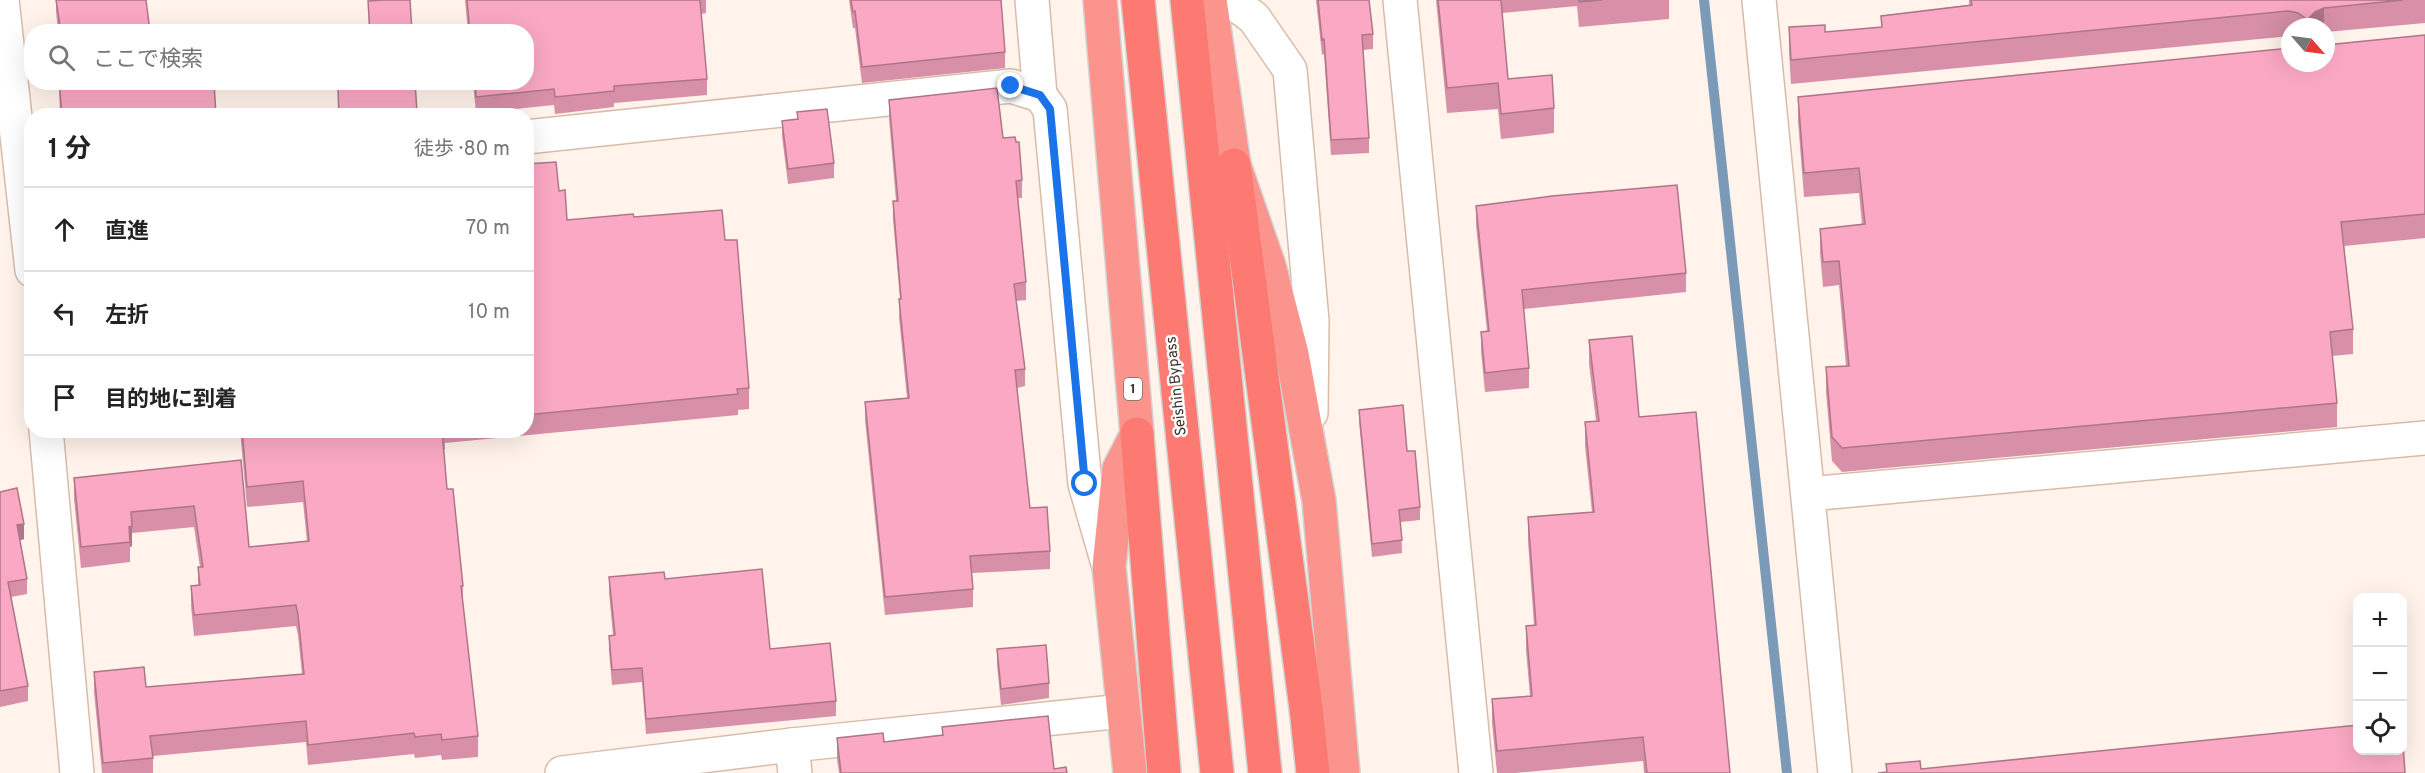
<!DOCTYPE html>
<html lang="ja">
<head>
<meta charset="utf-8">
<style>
	:root { --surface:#fff; --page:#f6f6f6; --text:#222; --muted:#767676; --line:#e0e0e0 }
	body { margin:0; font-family:Overpass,"Noto Sans JP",sans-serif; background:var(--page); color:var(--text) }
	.controls { position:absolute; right:18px; bottom:18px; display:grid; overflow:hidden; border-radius:12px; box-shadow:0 6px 24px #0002 }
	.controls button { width:54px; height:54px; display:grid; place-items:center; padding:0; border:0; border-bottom:2px solid var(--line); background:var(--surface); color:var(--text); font:30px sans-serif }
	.compass { position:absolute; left:2281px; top:18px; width:54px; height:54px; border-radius:50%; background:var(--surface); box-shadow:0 6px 24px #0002; rotate:118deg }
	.stop { position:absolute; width:18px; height:18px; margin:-14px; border:4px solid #1a73e8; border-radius:50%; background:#fff }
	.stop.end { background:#1a73e8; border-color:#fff; box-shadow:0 2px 6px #0008 }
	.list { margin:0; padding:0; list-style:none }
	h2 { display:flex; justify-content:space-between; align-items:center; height:78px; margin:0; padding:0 24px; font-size:26px }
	h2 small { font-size:20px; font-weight:400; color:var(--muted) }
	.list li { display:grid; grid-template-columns:39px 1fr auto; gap:18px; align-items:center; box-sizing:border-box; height:84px; padding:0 24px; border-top:2px solid var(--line) }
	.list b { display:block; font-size:22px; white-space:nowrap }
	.list em { font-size:20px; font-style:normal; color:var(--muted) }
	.icon { flex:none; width:33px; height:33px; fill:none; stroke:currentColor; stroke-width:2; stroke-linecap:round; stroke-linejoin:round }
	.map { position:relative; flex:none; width:2425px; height:773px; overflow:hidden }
	.search { position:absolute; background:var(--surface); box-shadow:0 6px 24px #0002; left:24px; top:24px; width:510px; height:66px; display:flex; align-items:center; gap:15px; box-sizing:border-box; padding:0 21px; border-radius:24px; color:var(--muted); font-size:22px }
	.panel { position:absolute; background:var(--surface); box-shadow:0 6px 24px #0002; left:24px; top:108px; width:510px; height:330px; border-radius:24px }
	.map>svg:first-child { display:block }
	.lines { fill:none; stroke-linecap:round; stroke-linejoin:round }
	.stream { stroke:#7b9ab7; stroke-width:10 }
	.minor-casing { stroke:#d8bca9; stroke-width:36 }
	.tertiary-casing { stroke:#d8bca9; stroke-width:36 }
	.trunk-casing { stroke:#d4d2d0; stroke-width:36 }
	.motorway-casing { stroke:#d4d2d0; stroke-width:36 }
	.minor { stroke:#fff; stroke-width:33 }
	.tertiary { stroke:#fff; stroke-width:33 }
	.trunk { stroke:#fc948e; stroke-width:33 }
	.motorway { stroke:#fc7a71; stroke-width:33 }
	.wall { fill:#d790a8 }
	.shaded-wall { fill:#af7688 }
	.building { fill:#faa8c3; stroke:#af7688; stroke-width:1.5 }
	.route { stroke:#1a73e8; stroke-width:8 }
	.labels { text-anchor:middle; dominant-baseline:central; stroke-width:5; stroke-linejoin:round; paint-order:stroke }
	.shield { fill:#fff; stroke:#776f6a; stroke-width:1.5 }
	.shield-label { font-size:14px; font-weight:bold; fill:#3d312a }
	.street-label { font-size:15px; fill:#3d312a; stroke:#fff }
</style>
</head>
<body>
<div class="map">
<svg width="2425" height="773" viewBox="0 0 2425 773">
	<rect width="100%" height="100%" fill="#fff3eb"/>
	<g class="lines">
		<polyline class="stream" points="1704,0 1787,773"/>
		<g class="minor-casing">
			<g id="minor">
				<polyline points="1032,0 1040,95"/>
				<polyline points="1230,0 1254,18 1290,70 1312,321 1311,413"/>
				<polyline points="1400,0 1476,773"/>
				<polyline points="1759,0 1835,773"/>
				<polyline points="526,137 1011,86 1040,95 1050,109 1085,484 1109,567"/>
				<polyline points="1809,494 2425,438"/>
				<polyline points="792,745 795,773"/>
				<polyline points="562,773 792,745 1123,711"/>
			</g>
		</g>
		<g class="tertiary-casing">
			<g id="tertiary">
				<polyline points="2,0 32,270"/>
				<polyline points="46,430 77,773"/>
			</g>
		</g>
		<g class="trunk-casing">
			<g id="trunk">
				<polyline points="1100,0 1137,434 1119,469 1109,567 1130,773"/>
				<polyline points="1210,0 1234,165 1269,266 1292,354 1319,501 1343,773"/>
			</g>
		</g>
		<g class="motorway-casing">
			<g id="motorway">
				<polyline points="1138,0 1217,773"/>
				<polyline points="1187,0 1265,773"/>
				<polyline points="1234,165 1306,708 1313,773"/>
				<polyline points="1137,434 1164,773"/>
			</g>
		</g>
		<use href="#minor" class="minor"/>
		<use href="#tertiary" class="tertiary"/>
		<use href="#trunk" class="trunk"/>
		<use href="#motorway" class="motorway"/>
	</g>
	<g class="wall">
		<polygon points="56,0 146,0 150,32 58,32 56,11"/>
		<polygon points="465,0 706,0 706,13 701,14 707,79 707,95 614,103 614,107 555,114 554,105 476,113 473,82 526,82 526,32 468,32"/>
		<polygon points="849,0 1001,0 1005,52 1005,68 862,83 855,28 853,28"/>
		<polygon points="1316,0 1369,0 1373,34 1373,49 1363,50 1369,138 1369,153 1331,155 1324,54 1322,55"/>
		<polygon points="1436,0 1669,0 1669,19 1579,27 1577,6 1502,13 1508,79 1554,108 1554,133 1501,139 1498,109 1447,113"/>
		<polygon points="1969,0 2425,0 2425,23 2326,32 2326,27 2290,27 2290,36 1791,84 1789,52 1789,27 1825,32 1881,28 1881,16 1969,5"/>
		<polygon points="368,1 412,32 369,32"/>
		<polygon points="2425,35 2425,238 2344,246 2353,329 2353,354 2332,356 2337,403 2337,427 1842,472 1832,461 1826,392 1826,367 1846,366 1839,285 1823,287 1820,253 1820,229 1862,224 1859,193 1804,197 1798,121 1798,97"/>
		<polygon points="59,82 214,82 216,116 60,116"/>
		<polygon points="362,82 415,82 417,116 338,116 338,89 362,86"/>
		<polygon points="889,100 1003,138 1022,180 1022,198 1018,198 1026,282 1026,300 1016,301 1025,369 1025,386 1017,388 1030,508 1050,551 1050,569 972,573 973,589 973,607 885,615 865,420 865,402 907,398 899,317 900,299 893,219 893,201 896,201 889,118"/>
		<polygon points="797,112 834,163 834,178 788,184 782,136 782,121 797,119"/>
		<polygon points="526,164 559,191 567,220 634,217 725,240 749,388 749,409 738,410 738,415 445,443 445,449 444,450 447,489 463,586 463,606 478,736 478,757 442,760 441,755 415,758 414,754 308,765 306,742 153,756 153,773 102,773 94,692 94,672 146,687 302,674 298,635 296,626 194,636 191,606 191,586 198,585 198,567 200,567 194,527 132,533 132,546 130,547 130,562 81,568 74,499 74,478 241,460 249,547 307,541 303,502 247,507 240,430 526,430"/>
		<polygon points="1476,206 1686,273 1686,292 1523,309 1529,368 1529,388 1485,392 1481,351 1481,332 1487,331 1476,225"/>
		<polygon points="1589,340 1639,417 1730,773 1644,773 1643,761 1515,773 1497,773 1492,723 1492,699 1530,696 1526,650 1526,626 1534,625 1528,541 1528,517 1592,512 1585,446 1585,422 1596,421 1589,364"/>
		<polygon points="1359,410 1407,451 1420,507 1420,520 1401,522 1402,553 1372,557 1359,422"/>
		<polygon points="0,492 24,539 20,540 27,579 27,594 11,597 28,686 28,701 0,707"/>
		<polygon points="609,577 665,579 770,649 836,701 836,716 646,734 642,682 612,685 609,651 609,636 613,635 609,592"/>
		<polygon points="997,649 1049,683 1049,698 1001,705 997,665"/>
		<polygon points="942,727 1054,769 1067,773 839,773 837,759 837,738 884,742 942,735"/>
	</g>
	<g class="shaded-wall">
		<polygon points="2324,8 2324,27 2308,27 2309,18 2315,12"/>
		<polygon points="24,524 24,539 17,541 17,525"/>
		<polygon points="132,526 132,546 130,547 129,527"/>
	</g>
	<g class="building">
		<polygon points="56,0 146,0 150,32 61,32"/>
		<polygon points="385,0 410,0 412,32 370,32 368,1"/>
		<polygon points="467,0 700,0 707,79 614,86 614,91 555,97 554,89 476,97 475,82 526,82 526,32 470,32"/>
		<polygon points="851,0 1001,0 1005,52 862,67 855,11 853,12"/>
		<polygon points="1318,0 1369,0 1373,34 1362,35 1369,138 1331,140 1324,39 1322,40"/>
		<polygon points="1438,0 1501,0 1508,79 1552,75 1554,108 1501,114 1498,83 1447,88"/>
		<polygon points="1579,0 1602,0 1579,2"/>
		<polygon points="1971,0 2403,0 2324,8 2315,12 2309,18 2308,25 2305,18 2298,13 2288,11 1791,60 1789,27 1825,25 1825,32 1882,27 1881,16 1972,5"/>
		<polygon points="2425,35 2425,214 2341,222 2353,329 2330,332 2337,403 1842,448 1832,437 1826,367 1849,366 1839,261 1823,262 1820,229 1865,224 1859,168 1804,173 1798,97 2290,48 2290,63 2326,63 2326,45"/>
		<polygon points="59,82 214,82 216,116 67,116 67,114 62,115"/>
		<polygon points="364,82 415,82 417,112 411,112 411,116 339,116 338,89 364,86"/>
		<polygon points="997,88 1003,138 1015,137 1016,142 1019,142 1022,180 1016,181 1026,282 1014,284 1025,369 1015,370 1030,508 1047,507 1050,551 970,556 973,589 885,597 865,402 909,398 899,299 901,299 893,201 898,201 889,100"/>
		<polygon points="827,109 834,163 788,169 782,121 798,119 797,112"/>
		<polygon points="556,162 559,191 565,190 567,220 633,214 634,217 722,210 725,240 737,240 749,388 737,389 738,394 526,415 526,164"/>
		<polygon points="1677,185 1686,273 1522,290 1529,368 1485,373 1481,332 1489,331 1476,206 1552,196"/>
		<polygon points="1632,336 1639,417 1696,412 1730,773 1647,773 1643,737 1497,751 1492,699 1532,696 1526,626 1536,625 1528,517 1594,512 1585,422 1599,421 1589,340"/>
		<polygon points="1403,405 1407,451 1415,451 1420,507 1399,510 1402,540 1372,544 1359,410"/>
		<polygon points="242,430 442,430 447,489 453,489 463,586 461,586 478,736 442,740 441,734 415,737 414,733 308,745 306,721 150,736 153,758 103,763 94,672 144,667 146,687 304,674 298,615 296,605 194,615 191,586 200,585 198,567 203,567 194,506 131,512 132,526 129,527 130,542 81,547 74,478 241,460 249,547 309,541 303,481 247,487"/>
		<polygon points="17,488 24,524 17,525 27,579 8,582 28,686 0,691 0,492"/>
		<polygon points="762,569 770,649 830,643 836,701 646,719 642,668 612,670 609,636 615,635 609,577 664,572 665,579"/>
		<polygon points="1046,645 1049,683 1001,689 997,649"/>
		<polygon points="1048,716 1054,769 1066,767 1067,773 841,773 837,738 883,733 884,742 943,735 942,727"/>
		<polygon points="2358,725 2358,750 2403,750 2403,744 2405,773 1878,773 1887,772 1886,764 1920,761 1921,769"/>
	</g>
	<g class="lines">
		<polyline class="route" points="1011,86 1040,95 1050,109 1085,484"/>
	</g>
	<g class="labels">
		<rect class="shield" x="1124" y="378" width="18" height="22" rx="4.5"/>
		<g class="shield-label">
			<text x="1133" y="389">1</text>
		</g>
		<g class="street-label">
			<text transform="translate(1177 386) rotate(-96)">Seishin Bypass</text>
		</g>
	</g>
</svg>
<div class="controls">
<button>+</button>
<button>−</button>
<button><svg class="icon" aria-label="locate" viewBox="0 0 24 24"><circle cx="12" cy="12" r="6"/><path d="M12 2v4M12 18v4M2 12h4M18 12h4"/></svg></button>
</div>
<svg class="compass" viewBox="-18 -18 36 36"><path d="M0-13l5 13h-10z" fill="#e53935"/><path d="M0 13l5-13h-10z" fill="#767676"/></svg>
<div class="stop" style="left:1085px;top:484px"></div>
<div class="stop end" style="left:1011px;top:86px"></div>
<div class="search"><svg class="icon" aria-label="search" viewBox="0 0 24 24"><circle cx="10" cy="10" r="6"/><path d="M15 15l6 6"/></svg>ここで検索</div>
<section class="panel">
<h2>1 分<small>徒歩 · 80 m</small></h2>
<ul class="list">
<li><svg class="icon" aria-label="ahead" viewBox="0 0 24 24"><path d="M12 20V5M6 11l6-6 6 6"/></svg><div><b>直進</b></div><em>70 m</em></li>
<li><svg class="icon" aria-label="left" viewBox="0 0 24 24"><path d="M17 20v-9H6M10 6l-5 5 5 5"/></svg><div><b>左折</b></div><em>10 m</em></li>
<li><svg class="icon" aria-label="arrive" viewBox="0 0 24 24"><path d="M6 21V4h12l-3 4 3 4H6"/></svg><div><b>目的地に到着</b></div></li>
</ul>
</section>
</div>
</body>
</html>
